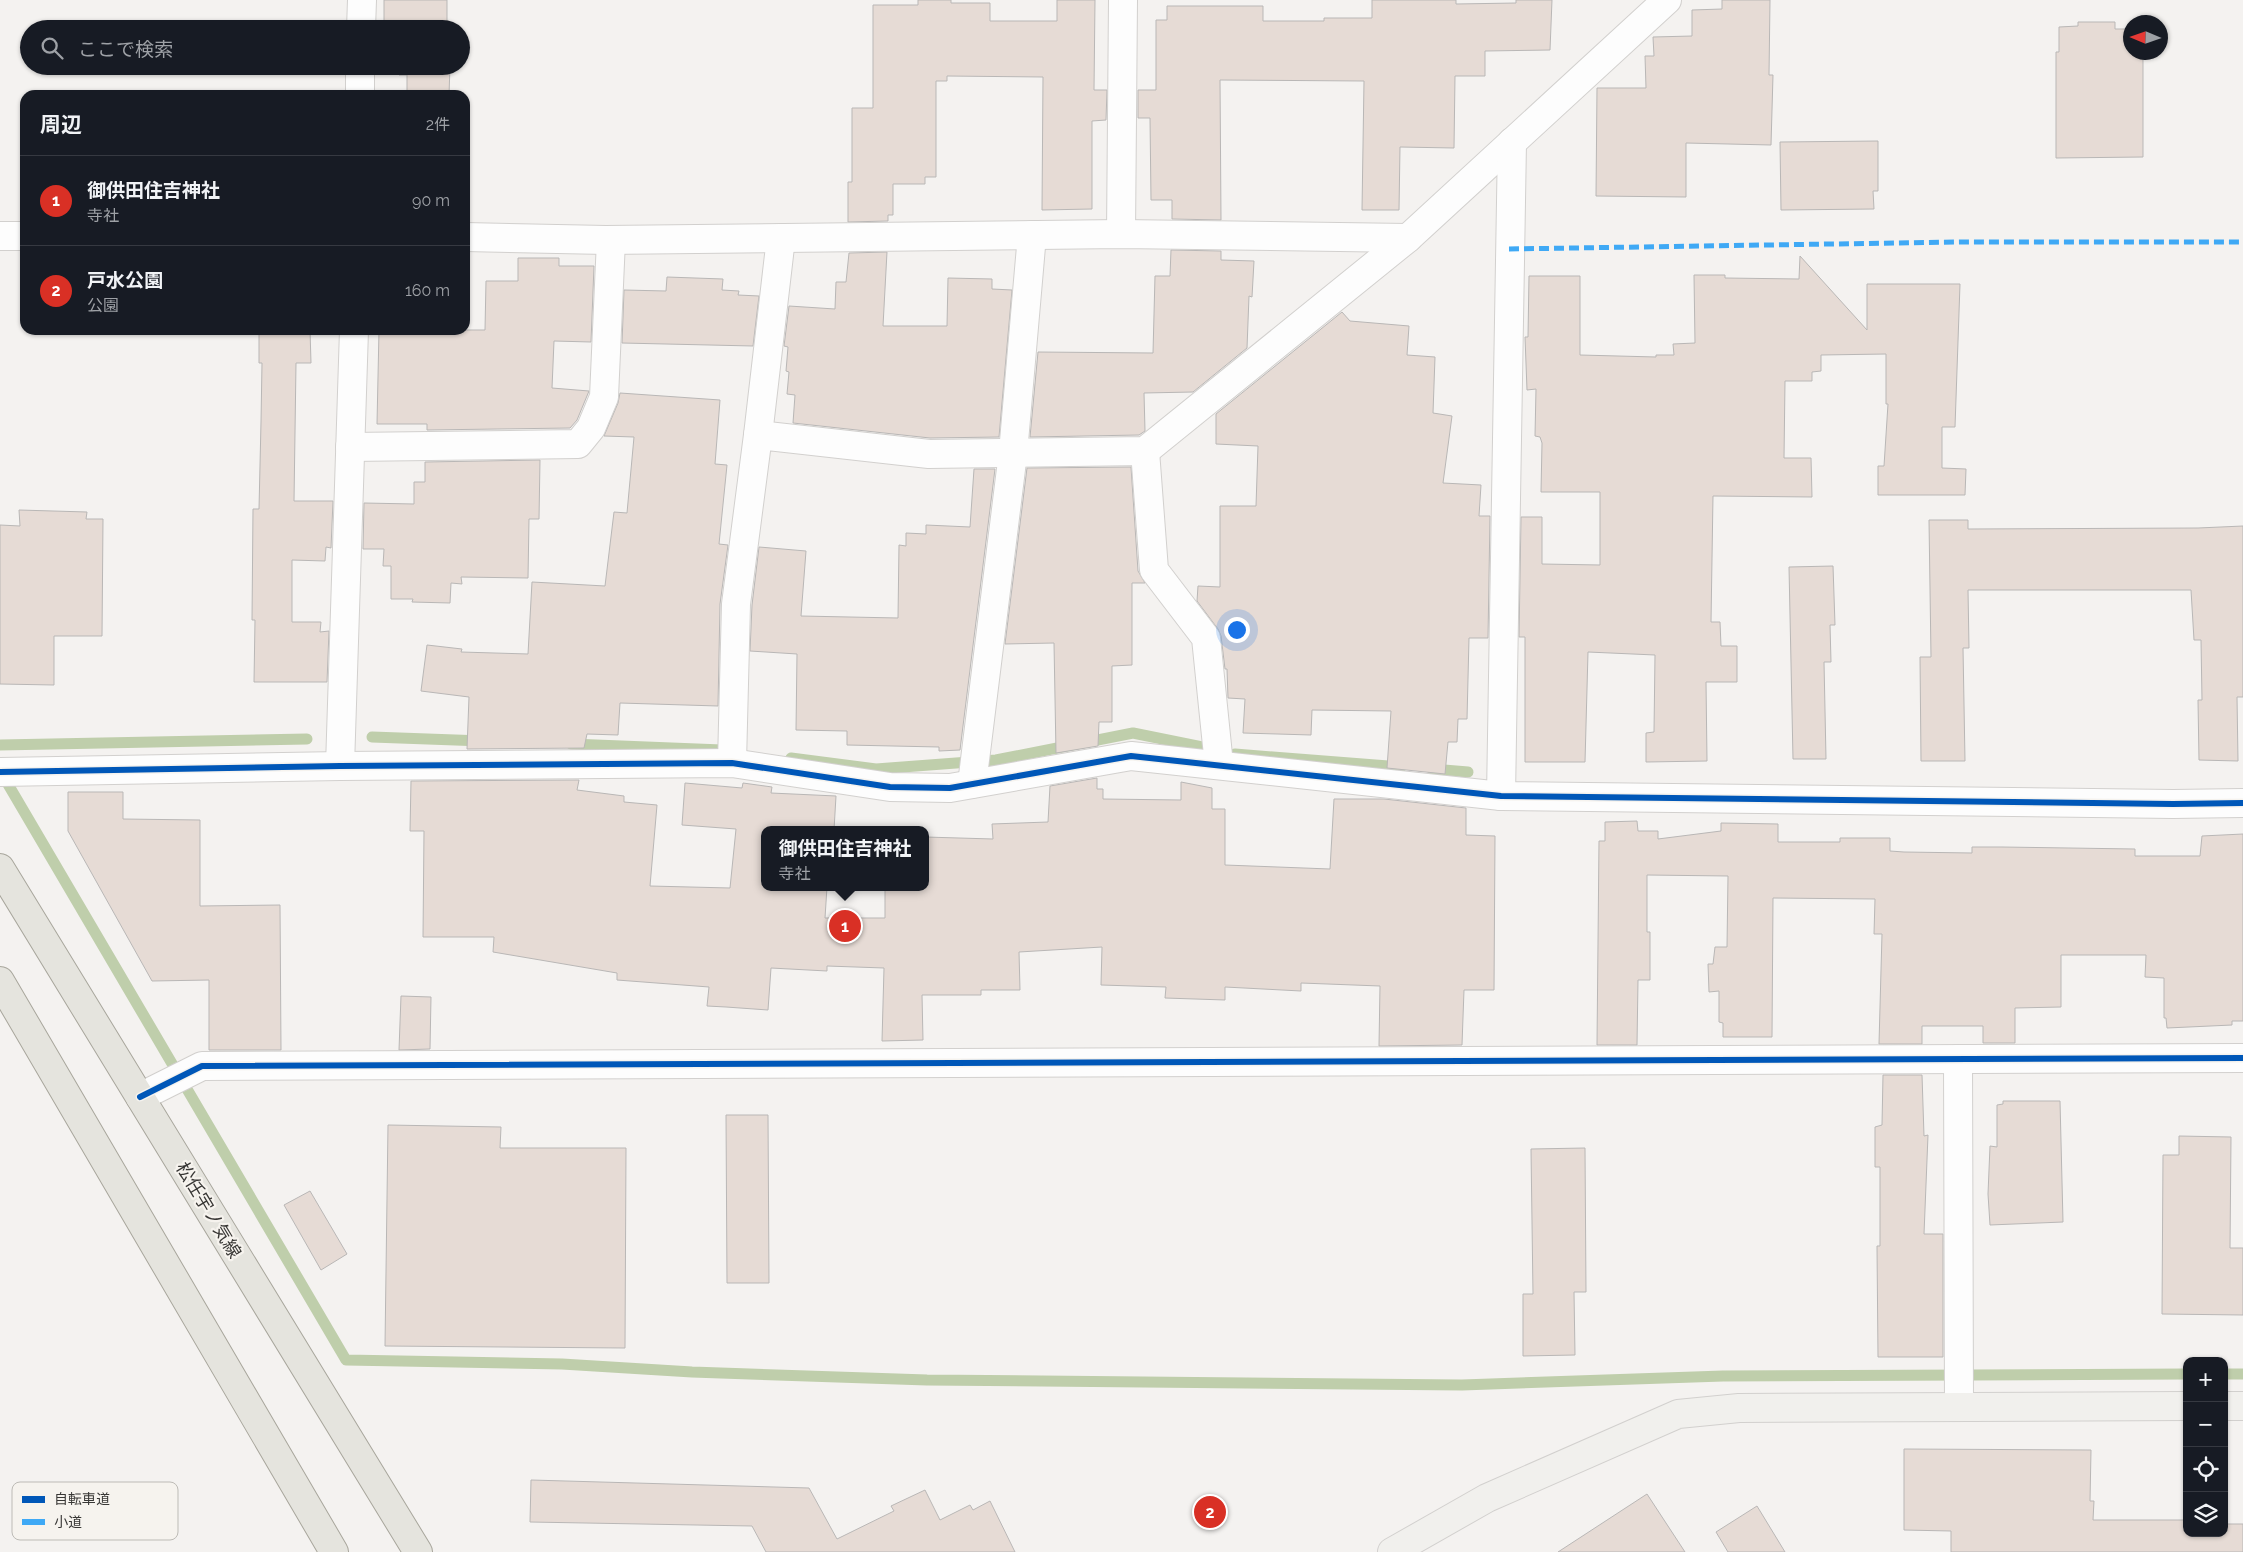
<!DOCTYPE html>
<html lang="ja">
<head>
<meta charset="utf-8">
<style>
	:root { --surface:#171b24; --page:#242831; --text:#f1f3f6; --muted:#9ea1a6; --line:#363941; --accent:#d93025 }
	body { margin:0; font-family:Raleway,"Noto Sans JP",sans-serif; background:var(--page); color:var(--text) }
	.controls { position:absolute; right:15px; bottom:15px; display:grid; overflow:hidden; border-radius:10px; box-shadow:0 1px 4px #0004 }
	.controls button { width:45px; height:45px; display:grid; place-items:center; padding:0; border:0; border-bottom:1px solid var(--line); background:var(--surface); color:var(--text); font:25px sans-serif }
	.compass { position:absolute; left:2123px; top:15px; width:45px; height:45px; border-radius:50%; background:var(--surface); box-shadow:0 1px 4px #0004; rotate:272deg }
	.you { position:absolute; left:1236px; top:629px; width:18px; height:18px; margin:-12px; border:4px solid #fff; border-radius:50%; background:#1a73e8; box-shadow:0 0 0 8px #1a73e833 }
	.badge { display:grid; place-items:center; width:32px; height:32px; border-radius:50%; background:var(--accent); color:#fff; font-size:16px; font-weight:700 }
	.pin { position:absolute; translate:-50% -50%; border:2px solid #fff; box-shadow:0 1px 5px #0006 }
	.popup { position:absolute; left:761px; top:826px; width:168px; height:65px; box-sizing:border-box; display:grid; place-content:center; border-radius:10px; background:var(--surface); filter:drop-shadow(0 1px 4px #0005); font-size:16px; white-space:nowrap; color:var(--muted) }
	.popup b { font-size:19px; color:var(--text) }
	.popup::after { content:''; position:absolute; left:50%; top:100%; margin-left:-10px; border:10px solid transparent; border-top-color:var(--surface) }
	.list { margin:0; padding:0; list-style:none }
	h2 { display:flex; justify-content:space-between; align-items:center; height:65px; margin:0; padding:0 20px; font-size:21px }
	h2 small { font-size:16px; font-weight:400; color:var(--muted) }
	.list li { display:grid; grid-template-columns:32px 1fr auto; gap:15px; align-items:center; box-sizing:border-box; height:90px; padding:0 20px; border-top:1px solid var(--line) }
	.list b { display:block; font-size:19px; white-space:nowrap }
	.list p { margin:0; font-size:16px; white-space:nowrap; color:var(--muted) }
	.list em { font-size:16px; font-style:normal; color:var(--muted) }
	.icon { flex:none; width:28px; height:28px; fill:none; stroke:currentColor; stroke-width:2; stroke-linecap:round; stroke-linejoin:round }
	.map { position:relative; flex:none; width:2243px; height:1552px; overflow:hidden }
	.search { position:absolute; background:var(--surface); box-shadow:0 1px 4px #0004; left:20px; top:20px; width:450px; height:55px; display:flex; align-items:center; gap:12px; box-sizing:border-box; padding:0 18px; border-radius:28px; color:var(--muted); font-size:19px }
	.panel { position:absolute; background:var(--surface); box-shadow:0 1px 4px #0004; left:20px; top:90px; width:450px; height:245px; border-radius:15px }
	.map>svg:first-child { display:block }
	.lines { fill:none; stroke-linecap:round; stroke-linejoin:round }
	.stream { stroke:#bfceab; stroke-width:11 }
	.building { fill:#e6dbd5; stroke:#b9b7b6 }
	.street-casing { stroke:#d2d0ce; stroke-width:30 }
	.secondary-casing { stroke:#d2d0ce; stroke-width:30 }
	.primary-casing { stroke:#a8a69c; stroke-width:30 }
	.street { stroke:#fdfdfd; stroke-width:28 }
	.secondary { stroke:#f1f0ed; stroke-width:28 }
	.primary { stroke:#e5e4de; stroke-width:28 }
	.quiet { stroke:#3fa9f5; stroke-width:5; stroke-dasharray:10 5; stroke-linecap:butt }
	.cycleway-casing { stroke:#f6f3ee; stroke-width:9 }
	.cycleway { stroke:#0057b8; stroke-width:6 }
	.labels { text-anchor:middle; dominant-baseline:central; stroke-width:4.5; stroke-linejoin:round; paint-order:stroke }
	.street-label { font-size:18px; fill:#383735; stroke:#f6f3ee }
	.key { fill:#f6f3ee; stroke:#bdbbb6; stroke-width:1 }
	.key-label { font-size:14px; fill:#383735 }
</style>
</head>
<body>
<div class="map">
<svg width="2243" height="1552" viewBox="0 0 2243 1552">
	<rect width="100%" height="100%" fill="#f4f2f0"/>
	<g class="lines">
		<g class="stream">
			<polyline points="372,737 483,741"/>
			<polyline points="571,744 722,750"/>
			<polyline points="0,745 307,739"/>
			<polyline points="1235,754 1401,767"/>
			<polyline points="791,758 876,769 996,760 1133,733 1217,750"/>
			<polyline points="1432,769 1468,772"/>
			<polyline points="2,774 346,1360 562,1364 692,1372 927,1380 1462,1385 1723,1376 2187,1374"/>
			<polyline points="2224,1374 2243,1374"/>
		</g>
	</g>
	<g class="building">
		<rect x="384" y="0" width="63" height="29"/>
		<polygon points="918,0 951,0 951,3 990,3 990,21 1057,21 1057,0 1095,0 1094,90 1107,90 1106,120 1092,121 1092,209 1042,210 1043,77 947,76 947,81 936,81 936,177 925,177 925,184 893,184 893,215 888,215 888,221 848,222 848,182 852,182 852,108 873,108 873,5 918,5"/>
		<polygon points="1372,0 1456,0 1456,4 1516,3 1516,0 1552,0 1550,50 1485,51 1485,76 1455,76 1454,148 1400,147 1399,210 1362,210 1364,81 1220,80 1221,220 1172,219 1172,200 1151,200 1150,118 1138,118 1138,90 1156,90 1156,20 1167,20 1167,6 1263,6 1263,21 1324,21 1324,18 1372,18"/>
		<polygon points="1722,0 1770,0 1769,75 1773,75 1771,145 1686,143 1686,197 1596,196 1597,88 1646,88 1645,56 1654,56 1653,37 1692,36 1692,10 1722,9"/>
		<polygon points="2078,22 2115,22 2115,29 2130,29 2130,52 2143,52 2143,157 2056,158 2056,52 2059,52 2059,27 2078,26"/>
		<polygon points="399,66 450,66 449,95 407,95 407,75 399,75"/>
		<polygon points="1878,141 1878,191 1873,191 1874,209 1781,210 1780,142"/>
		<polygon points="1171,250 1221,251 1221,260 1254,261 1252,297 1249,296 1247,348 1193,392 1144,393 1145,431 1139,435 1030,437 1038,352 1153,353 1155,276 1170,276"/>
		<polygon points="887,252 883,326 947,326 948,278 992,279 992,289 1012,290 999,437 930,438 793,423 795,395 787,394 789,372 786,371 788,347 784,346 789,306 835,309 836,282 846,282 849,253"/>
		<polygon points="1800,256 1867,330 1867,284 1960,284 1955,427 1942,427 1942,468 1966,469 1965,495 1878,495 1878,466 1884,466 1888,404 1886,404 1886,354 1821,355 1821,371 1812,372 1812,381 1785,381 1784,458 1811,458 1812,497 1713,496 1711,622 1720,622 1721,646 1737,646 1737,682 1706,682 1707,761 1646,762 1646,733 1654,732 1655,655 1588,652 1585,762 1525,762 1525,637 1519,637 1521,517 1542,517 1542,564 1600,565 1600,492 1541,492 1542,443 1540,437 1535,436 1536,389 1527,390 1525,337 1528,337 1529,276 1580,276 1580,355 1656,357 1656,355 1674,355 1673,344 1695,343 1694,275 1725,275 1725,278 1799,279"/>
		<polygon points="518,258 559,258 559,266 594,266 591,342 554,341 552,388 589,391 577,420 570,428 427,430 427,424 377,424 379,330 485,330 486,281 518,281"/>
		<polygon points="667,277 723,279 722,290 739,291 738,295 759,296 753,346 622,343 624,290 666,291"/>
		<polygon points="1342,312 1350,321 1409,326 1407,355 1435,357 1433,413 1452,416 1443,483 1481,485 1479,516 1490,516 1488,638 1469,638 1467,719 1458,719 1457,742 1448,742 1445,774 1387,768 1391,711 1312,710 1311,735 1243,733 1245,699 1228,698 1227,669 1225,669 1221,636 1218,629 1197,601 1198,586 1220,587 1220,506 1256,506 1258,446 1216,444 1216,414"/>
		<polygon points="259,330 310,330 311,363 296,363 294,501 333,501 331,548 326,547 325,561 292,560 292,622 321,622 320,632 329,631 327,682 254,682 255,620 252,620 253,509 259,509 261,422 262,363 259,363"/>
		<polygon points="620,393 720,400 715,464 727,465 719,544 728,545 720,604 718,706 620,703 618,735 587,734 584,748 467,749 469,697 421,691 427,645 462,649 461,652 528,654 532,582 605,586 614,512 627,513 634,437 604,436 618,403"/>
		<polygon points="540,460 539,519 529,519 528,578 461,577 462,584 451,583 450,603 412,602 413,599 391,599 391,566 383,566 384,549 363,549 364,503 414,504 414,482 425,482 425,462"/>
		<polygon points="1131,467 1138,571 1145,583 1132,583 1132,665 1112,666 1112,722 1099,722 1098,746 1056,753 1054,643 1005,644 1027,468"/>
		<polygon points="974,469 995,469 960,750 939,751 939,747 847,745 847,731 796,730 797,654 750,651 752,605 759,547 806,551 801,616 898,618 899,545 906,546 906,533 926,534 926,525 970,527"/>
		<polygon points="19,510 87,512 86,519 103,519 102,636 54,636 54,685 0,684 0,525 20,526"/>
		<polygon points="1929,520 1968,520 1968,529 2198,528 2243,526 2243,697 2237,697 2238,761 2199,760 2198,700 2202,700 2201,640 2194,640 2191,590 1968,590 1969,648 1963,648 1965,761 1921,761 1920,657 1931,657"/>
		<polygon points="1833,566 1835,625 1830,625 1831,662 1824,662 1826,759 1793,759 1789,567"/>
		<polygon points="1097,778 1097,789 1103,789 1103,799 1181,800 1181,782 1212,788 1212,809 1225,809 1225,865 1330,869 1334,799 1384,799 1466,808 1466,835 1495,836 1494,990 1464,990 1462,1045 1379,1046 1380,986 1301,983 1301,991 1225,987 1225,1000 1165,998 1166,987 1101,985 1102,947 1019,952 1020,990 981,990 981,995 922,995 923,1040 882,1041 884,968 827,966 827,971 771,968 768,1010 726,1007 707,1006 709,987 617,980 617,973 493,952 494,937 423,937 424,831 410,831 411,781 579,780 577,790 624,796 624,802 657,805 650,886 730,888 736,829 682,825 685,783 742,788 743,783 772,787 771,793 836,796 834,830 765,830 765,887 827,887 825,918 885,918 885,887 925,887 925,837 993,839 992,824 1048,822 1050,786"/>
		<polygon points="68,792 123,792 123,819 200,820 200,906 280,905 281,1050 209,1050 209,980 152,981 68,831"/>
		<polygon points="1637,821 1638,831 1658,831 1658,839 1721,831 1721,823 1778,824 1778,842 1840,842 1840,838 1890,838 1890,851 1904,852 1972,853 1972,847 2002,847 2135,849 2135,856 2200,856 2202,836 2243,834 2243,1021 2232,1021 2232,1025 2167,1028 2166,1018 2164,1018 2164,978 2145,977 2146,955 2061,955 2061,1007 2015,1008 2015,1043 1983,1043 1983,1026 1922,1026 1922,1044 1879,1044 1882,934 1874,934 1875,899 1773,898 1772,1037 1723,1037 1723,1023 1719,1022 1719,991 1709,992 1708,964 1713,964 1715,947 1727,947 1728,876 1647,875 1647,932 1650,932 1650,980 1638,980 1637,1045 1597,1045 1599,841 1605,841 1605,822"/>
		<polygon points="401,996 431,997 430,1049 399,1050"/>
		<polygon points="1883,1075 1922,1075 1924,1136 1928,1135 1924,1234 1943,1234 1943,1357 1878,1357 1877,1246 1880,1246 1880,1167 1875,1167 1875,1127 1882,1125"/>
		<polygon points="2003,1101 2060,1101 2063,1222 1990,1225 1988,1194 1990,1146 1997,1147 1997,1105 2003,1104"/>
		<polygon points="726,1115 768,1115 769,1283 727,1283"/>
		<polygon points="388,1125 501,1127 500,1148 626,1148 625,1348 385,1346"/>
		<polygon points="2179,1136 2231,1137 2230,1248 2243,1248 2243,1315 2162,1314 2163,1155 2179,1155"/>
		<polygon points="1585,1148 1586,1292 1574,1292 1575,1355 1523,1356 1523,1294 1533,1294 1531,1149"/>
		<polygon points="310,1191 347,1254 321,1270 284,1205"/>
		<polygon points="1904,1449 2091,1450 2090,1501 2094,1501 2093,1520 2187,1520 2187,1533 2224,1533 2224,1524 2243,1524 2243,1552 1951,1552 1951,1531 1904,1530"/>
		<polygon points="531,1480 809,1488 837,1539 894,1511 891,1506 925,1490 940,1520 970,1505 973,1510 990,1501 1015,1552 766,1552 752,1526 530,1522"/>
		<polygon points="1647,1494 1685,1552 1558,1552"/>
		<polygon points="1757,1506 1785,1552 1728,1552 1716,1532"/>
	</g>
	<g class="lines">
		<g class="street-casing">
			<g id="street">
				<polyline points="361,29 362,0"/>
				<polyline points="360,95 360,66"/>
				<polyline points="1121,234 1123,0"/>
				<polyline points="0,236 25,236"/>
				<polyline points="465,237 606,240 1121,234 1408,238"/>
				<polyline points="758,435 781,238"/>
				<polyline points="350,447 578,444 591,428 604,397 611,240"/>
				<polyline points="1145,451 1154,570 1206,638 1219,765"/>
				<polyline points="732,763 736,604 758,435 929,454 1145,451 1408,238 1667,0"/>
				<polyline points="340,766 354,330"/>
				<polyline points="0,772 340,766 732,763 890,787 950,788 1131,756 1501,796 2173,804 2243,803"/>
				<polyline points="972,784 1013,453 1032,235"/>
				<polyline points="1501,796 1512,142"/>
				<polyline points="1958,1059 1959,1407"/>
				<polyline points="140,1097 202,1066 2243,1058"/>
			</g>
		</g>
		<g class="secondary-casing">
			<g id="secondary">
				<polyline points="2224,1406 2243,1406"/>
				<polyline points="1392,1552 1487,1498 1678,1414 1739,1408 2187,1406"/>
			</g>
		</g>
		<g class="primary-casing">
			<g id="primary">
				<polyline points="0,868 418,1552"/>
				<polyline points="0,981 334,1552"/>
			</g>
		</g>
		<use href="#street" class="street"/>
		<use href="#secondary" class="secondary"/>
		<use href="#primary" class="primary"/>
		<polyline class="quiet" points="1509,249 1960,242 2243,242"/>
		<g class="cycleway-casing">
			<g id="cycleway">
				<polyline points="0,772 340,766 732,763 890,787 950,788 1131,756 1501,796 2173,804 2243,803"/>
				<polyline points="140,1097 202,1066 2243,1058"/>
			</g>
		</g>
		<use href="#cycleway" class="cycleway"/>
	</g>
	<g class="labels">
		<g class="street-label">
			<text transform="translate(209 1210) rotate(59)">松任宇ノ気線</text>
		</g>
	</g>
	<rect x="12" y="1482" width="166" height="58" rx="8" class="key"/>
	<rect x="22" y="1496" width="23" height="7" fill="#0057b8"/>
	<rect x="22" y="1519" width="23" height="6" fill="#3fa9f5"/>
	<g class="key-label">
		<text x="54" y="1504">自転車道</text>
		<text x="54" y="1527">小道</text>
	</g>
</svg>
<div class="controls">
<button>+</button>
<button>−</button>
<button><svg class="icon" aria-label="locate" viewBox="0 0 24 24"><circle cx="12" cy="12" r="6"/><path d="M12 2v4M12 18v4M2 12h4M18 12h4"/></svg></button>
<button><svg class="icon" aria-label="layers" viewBox="0 0 24 24"><path d="M12 4l9 5-9 5-9-5zM3 14l9 5 9-5"/></svg></button>
</div>
<svg class="compass" viewBox="-18 -18 36 36"><path d="M0-13l5 13h-10z" fill="#e53935"/><path d="M0 13l5-13h-10z" fill="#9ea1a6"/></svg>
<div class="you"></div>
<div class="pin badge" style="left:845px;top:926px">1</div>
<div class="popup"><b>御供田住吉神社</b>寺社</div>
<div class="pin badge" style="left:1210px;top:1512px">2</div>
<div class="search"><svg class="icon" aria-label="search" viewBox="0 0 24 24"><circle cx="10" cy="10" r="6"/><path d="M15 15l6 6"/></svg>ここで検索</div>
<section class="panel">
<h2>周辺<small>2件</small></h2>
<ul class="list">
<li><span class="badge">1</span><div><b>御供田住吉神社</b><p>寺社</p></div><em>90 m</em></li>
<li><span class="badge">2</span><div><b>戸水公園</b><p>公園</p></div><em>160 m</em></li>
</ul>
</section>
</div>
</body>
</html>
